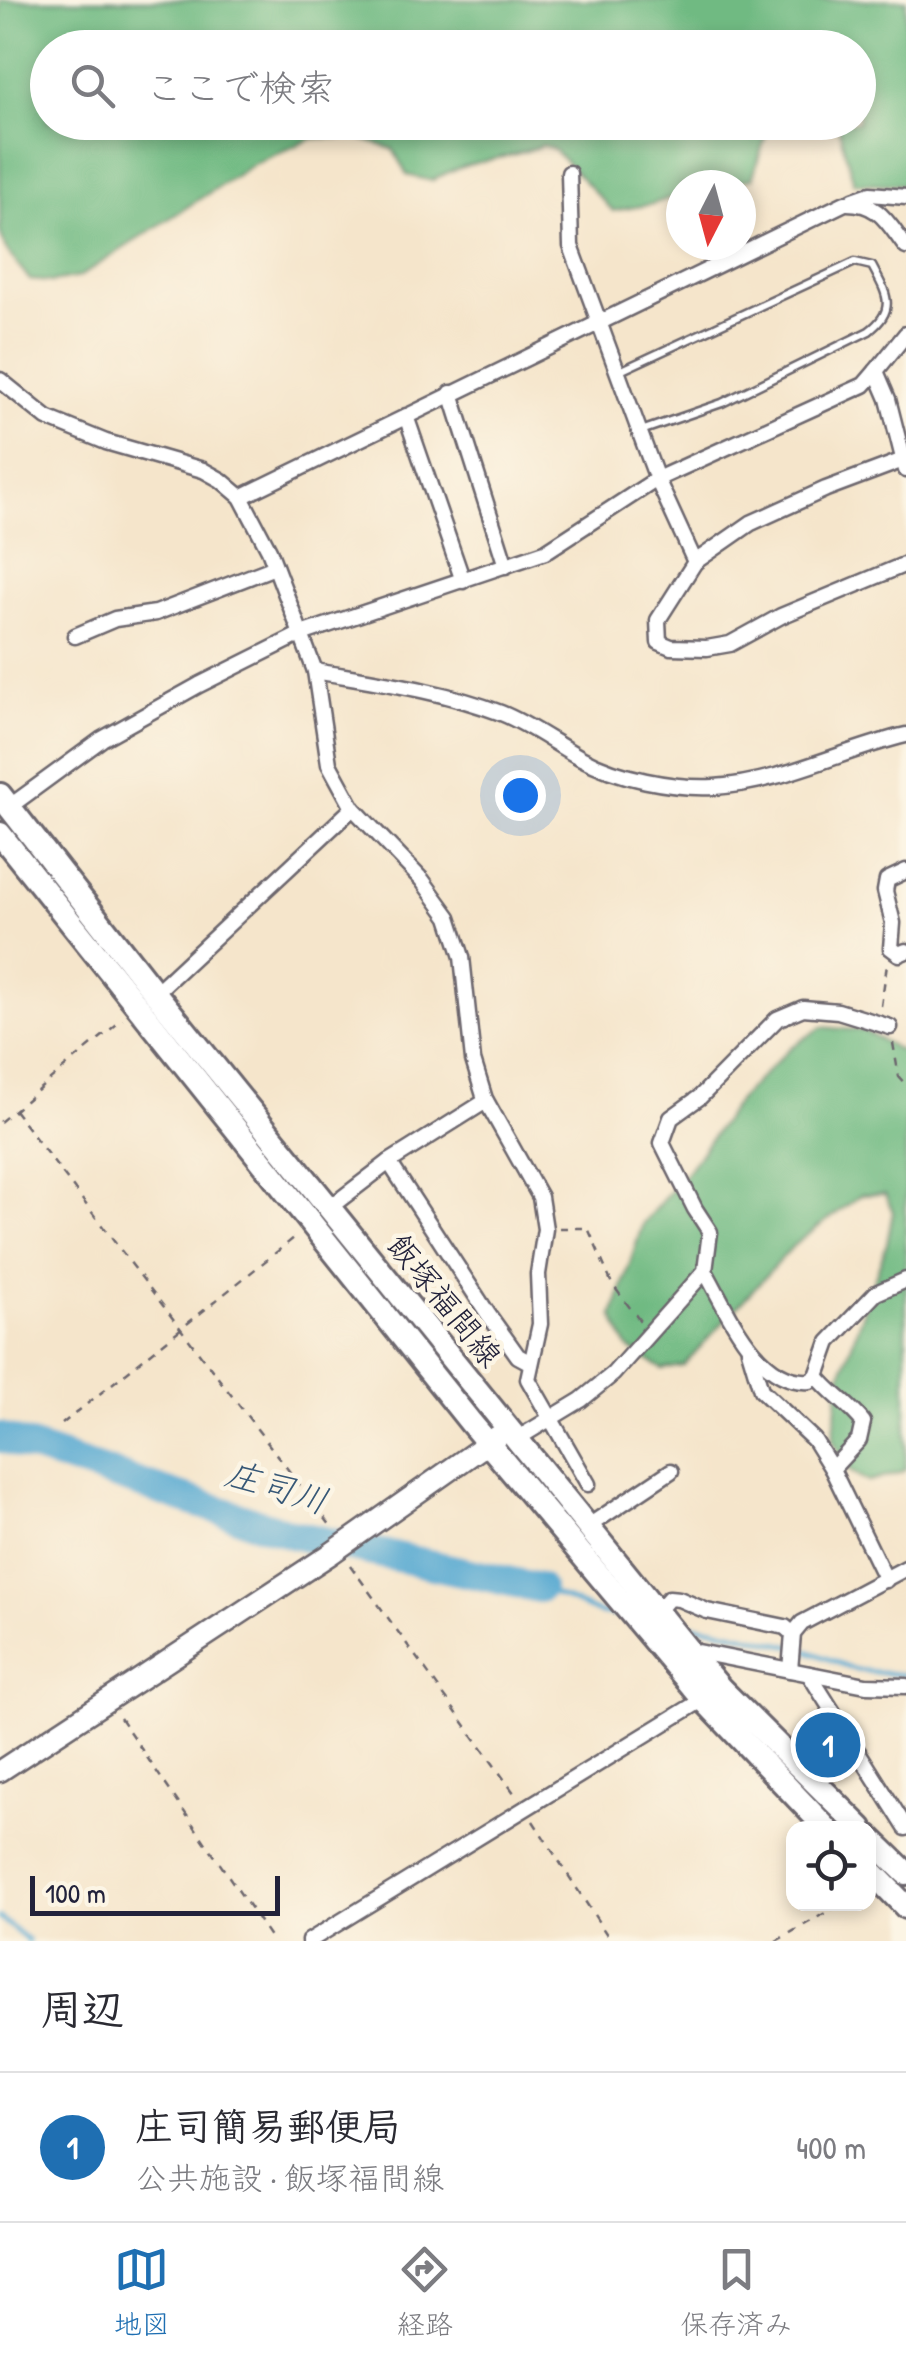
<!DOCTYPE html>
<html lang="ja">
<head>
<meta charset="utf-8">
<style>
	:root { --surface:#fff; --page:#f7f7f7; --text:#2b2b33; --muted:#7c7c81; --line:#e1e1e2; --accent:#1f6fb2 }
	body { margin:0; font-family:"Patrick Hand","Klee One",sans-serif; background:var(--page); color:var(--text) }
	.controls { position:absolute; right:30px; bottom:30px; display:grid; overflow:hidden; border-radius:20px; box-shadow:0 5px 15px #0003 }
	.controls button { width:90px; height:90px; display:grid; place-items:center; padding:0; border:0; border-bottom:2px solid var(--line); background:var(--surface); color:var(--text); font:50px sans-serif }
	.compass { position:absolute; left:666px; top:170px; width:90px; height:90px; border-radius:50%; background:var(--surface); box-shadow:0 5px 15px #0003; rotate:186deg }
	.scale { position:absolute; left:30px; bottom:25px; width:250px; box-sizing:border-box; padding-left:10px; border:5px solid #22223b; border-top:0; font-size:28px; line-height:35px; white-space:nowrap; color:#22223b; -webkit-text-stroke:8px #fcf5e5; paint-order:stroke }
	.you { position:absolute; left:520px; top:795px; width:35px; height:35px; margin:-25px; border:8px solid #fff; border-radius:50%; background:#1a73e8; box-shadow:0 0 0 15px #1a73e833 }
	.badge { display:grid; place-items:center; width:65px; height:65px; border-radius:50%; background:var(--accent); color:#fff; font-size:32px; font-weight:700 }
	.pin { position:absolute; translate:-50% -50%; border:5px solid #fff; box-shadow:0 2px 10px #0006 }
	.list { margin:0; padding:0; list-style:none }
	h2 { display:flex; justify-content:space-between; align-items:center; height:130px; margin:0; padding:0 40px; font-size:42px }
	h2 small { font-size:32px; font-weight:400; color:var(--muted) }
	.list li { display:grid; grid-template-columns:65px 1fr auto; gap:30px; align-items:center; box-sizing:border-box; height:150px; padding:0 40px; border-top:2px solid var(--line) }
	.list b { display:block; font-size:38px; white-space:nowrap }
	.list p { margin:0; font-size:32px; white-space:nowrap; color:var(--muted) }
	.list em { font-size:32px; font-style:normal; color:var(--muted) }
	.icon { flex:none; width:55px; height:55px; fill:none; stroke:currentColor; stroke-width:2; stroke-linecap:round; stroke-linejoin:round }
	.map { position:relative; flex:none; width:906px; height:1941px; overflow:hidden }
	.search { position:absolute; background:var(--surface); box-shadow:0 5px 15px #0003; left:30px; right:30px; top:30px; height:110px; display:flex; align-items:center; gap:25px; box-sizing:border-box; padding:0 35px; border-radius:55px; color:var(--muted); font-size:38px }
	.sheet { height:280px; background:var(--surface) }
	nav { display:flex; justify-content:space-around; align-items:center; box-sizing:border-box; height:140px; border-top:2px solid var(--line); background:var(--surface); font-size:28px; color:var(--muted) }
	nav a { display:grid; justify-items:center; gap:5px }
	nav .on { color:var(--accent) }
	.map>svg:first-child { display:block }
	.forest { fill:#70ba82; stroke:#496e5e; stroke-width:2.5 }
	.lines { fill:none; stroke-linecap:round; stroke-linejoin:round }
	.stream { stroke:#56a9d1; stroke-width:5 }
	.river { stroke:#56a9d1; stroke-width:30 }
	.lane-casing { stroke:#6c666d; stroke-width:11 }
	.street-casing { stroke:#6c666d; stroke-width:19 }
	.secondary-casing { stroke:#6c666d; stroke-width:25 }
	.primary-casing { stroke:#6c666d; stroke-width:28 }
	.path { stroke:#6c666d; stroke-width:2.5; stroke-dasharray:8 8; stroke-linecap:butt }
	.lane { stroke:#fff; stroke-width:6 }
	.street { stroke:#fff; stroke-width:14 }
	.secondary { stroke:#fff; stroke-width:20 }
	.primary { stroke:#fff; stroke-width:22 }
	.labels { text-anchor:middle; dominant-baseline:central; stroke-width:9; stroke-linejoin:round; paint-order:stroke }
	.street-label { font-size:32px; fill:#22223b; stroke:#fcf5e5 }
	.water-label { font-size:35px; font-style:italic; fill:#375877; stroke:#fcf5e5 }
</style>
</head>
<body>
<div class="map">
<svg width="906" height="1941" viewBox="0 0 906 1941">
	<rect width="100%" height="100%" fill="#fcf5e5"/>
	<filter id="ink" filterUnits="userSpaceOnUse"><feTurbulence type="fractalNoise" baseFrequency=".01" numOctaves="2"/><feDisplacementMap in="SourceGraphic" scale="20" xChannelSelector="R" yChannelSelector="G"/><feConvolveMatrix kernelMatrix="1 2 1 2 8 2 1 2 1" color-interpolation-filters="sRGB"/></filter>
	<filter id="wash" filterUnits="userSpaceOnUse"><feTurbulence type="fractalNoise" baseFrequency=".0048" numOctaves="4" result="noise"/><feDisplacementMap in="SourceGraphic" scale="40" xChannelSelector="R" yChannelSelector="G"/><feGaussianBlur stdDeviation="2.25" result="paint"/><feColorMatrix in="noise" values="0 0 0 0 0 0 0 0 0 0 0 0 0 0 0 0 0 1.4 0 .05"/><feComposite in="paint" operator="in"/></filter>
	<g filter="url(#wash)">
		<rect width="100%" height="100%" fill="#f5e5cb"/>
		<g class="forest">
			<path d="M0 0H906V185L854 183 837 123 858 122V48H48V122L770 123 752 179 714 185H681V194L653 204 613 211 553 149 542 145C506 161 465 159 432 181L407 175 393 149 356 137 313 138 255 163 79 277 52 282 30 280 5 248 0 231Z"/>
			<polygon points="822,1027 865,1031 906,1054 906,1468 903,1472 869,1482 850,1471 833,1441 840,1378 887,1243 893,1212 885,1194 861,1195 794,1245 683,1366 662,1369 628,1348 613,1316 643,1223 690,1168 738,1100 790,1048"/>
		</g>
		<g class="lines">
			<g class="stream">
				<polyline points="539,1588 599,1613 620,1616"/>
				<polyline points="676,1623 715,1628 806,1650 856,1670 906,1675"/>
				<polyline points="0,1918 28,1941"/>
			</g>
			<polyline class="river" points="0,1437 291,1534 539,1588"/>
		</g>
	</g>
	<g filter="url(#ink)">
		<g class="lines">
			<g class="lane-casing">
				<path id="lane" d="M618 372 855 262 872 266C886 293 898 309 869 331L722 403 641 431"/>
			</g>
			<g class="street-casing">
				<g id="street">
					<polyline points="569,173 571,246 657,479 695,562 658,620 659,642 671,647 707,648 730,644 781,616 906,564"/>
					<polyline points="853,200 870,194 906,197"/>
					<polyline points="876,371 906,334"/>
					<polyline points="0,380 47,418 106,442 203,470 221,480 241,497 269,550 315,671 329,764 353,808 422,880 449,917 462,957 473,1060 485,1099 540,1197 545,1229 538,1274 540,1324 528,1379 588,1484"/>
					<polyline points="451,393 506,566"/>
					<polyline points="406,416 463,581"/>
					<path d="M241 497 845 203C879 202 887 222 906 247"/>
					<polyline points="695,562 751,523 826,489 906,459"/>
					<polyline points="75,636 115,619 156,613 275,567"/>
					<path d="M315 671C378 682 441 690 501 713 529 724 554 743 581 758 617 778 673 789 714 787 781 783 842 750 906 735"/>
					<polyline points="9,807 102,739 199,685 301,634 545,552 657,479 864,385 876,371 888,399 906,470"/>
					<polyline points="906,871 887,880 885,891 893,923 891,948 899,954 906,951"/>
					<polyline points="155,993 353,808"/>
					<polyline points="389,1162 488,1314 518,1356 531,1363"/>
					<polyline points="329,1208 389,1162 486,1101"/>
					<path d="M705 1271C727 1309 757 1385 810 1381L817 1376"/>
					<polyline points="749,1350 761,1390 814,1440 832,1469"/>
					<polyline points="515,1440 581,1400 613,1374 705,1271 710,1232 695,1209 662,1143 671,1118 700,1097 777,1019 803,1008 838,1011 890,1027"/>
					<polyline points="587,1527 671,1471"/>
					<path d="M886 1580 832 1469 859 1440 863 1422C849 1404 831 1394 817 1376L829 1342 876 1293 906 1280"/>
					<polyline points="657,1612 669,1598 679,1599 707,1611 785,1627 793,1634"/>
					<polyline points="688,1650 866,1685 906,1686"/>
					<polyline points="790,1670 793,1634 802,1623 906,1568"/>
					<polyline points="809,1674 906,1828"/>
					<polyline points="309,1941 707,1697"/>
				</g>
			</g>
			<g class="secondary-casing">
				<polyline id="secondary" points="0,1771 329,1555 498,1436"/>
			</g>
			<g class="primary-casing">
				<g id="primary">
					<polyline points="0,795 155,993 687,1649 721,1689 861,1828"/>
					<polyline points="0,834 471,1423 703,1699 826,1828"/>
					<polyline points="868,1836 906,1873"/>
					<polyline points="868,1868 906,1907"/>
				</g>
			</g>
			<g class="path">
				<polyline points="881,1006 887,964"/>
				<polyline points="893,1043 899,1077 906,1085"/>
				<polyline points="14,1110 334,1530"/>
				<polyline points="0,1122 123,1019"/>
				<polyline points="559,1228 588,1228 612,1284 640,1321"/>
				<polyline points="62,1424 294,1238"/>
				<polyline points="350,1565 517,1797"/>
				<polyline points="120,1718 273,1941"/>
				<polyline points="533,1821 611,1941"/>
				<polyline points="776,1941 841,1904"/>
			</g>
			<use href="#lane" class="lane"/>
			<use href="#street" class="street"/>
			<use href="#secondary" class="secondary"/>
			<use href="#primary" class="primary"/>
		</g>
	</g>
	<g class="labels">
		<g class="street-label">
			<text transform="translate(445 1300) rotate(51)">飯塚福間線</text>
		</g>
		<g class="water-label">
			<text transform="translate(277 1487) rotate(17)">庄司川</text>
		</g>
	</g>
</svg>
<div class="controls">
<button><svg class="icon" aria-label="locate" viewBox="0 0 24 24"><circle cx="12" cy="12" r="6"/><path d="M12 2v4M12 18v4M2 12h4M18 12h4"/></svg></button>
</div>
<svg class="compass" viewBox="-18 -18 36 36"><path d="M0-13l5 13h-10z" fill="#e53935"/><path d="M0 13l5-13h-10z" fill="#7c7c81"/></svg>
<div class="scale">100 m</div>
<div class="you"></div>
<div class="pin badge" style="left:828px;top:1745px">1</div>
<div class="search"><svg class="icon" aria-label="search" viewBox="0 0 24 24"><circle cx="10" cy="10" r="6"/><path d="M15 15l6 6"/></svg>ここで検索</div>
</div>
<section class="sheet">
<h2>周辺<small></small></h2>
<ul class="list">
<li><span class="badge">1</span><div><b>庄司簡易郵便局</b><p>公共施設 · 飯塚福間線</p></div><em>400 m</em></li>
</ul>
</section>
<nav>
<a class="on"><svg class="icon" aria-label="map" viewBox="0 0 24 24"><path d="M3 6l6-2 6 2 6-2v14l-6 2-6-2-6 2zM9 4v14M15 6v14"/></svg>地図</a>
<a><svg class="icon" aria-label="directions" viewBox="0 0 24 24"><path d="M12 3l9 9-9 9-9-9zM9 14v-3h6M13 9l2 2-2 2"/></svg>経路</a>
<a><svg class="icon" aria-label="saved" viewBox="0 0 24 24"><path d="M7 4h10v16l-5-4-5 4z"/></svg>保存済み</a>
</nav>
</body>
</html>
